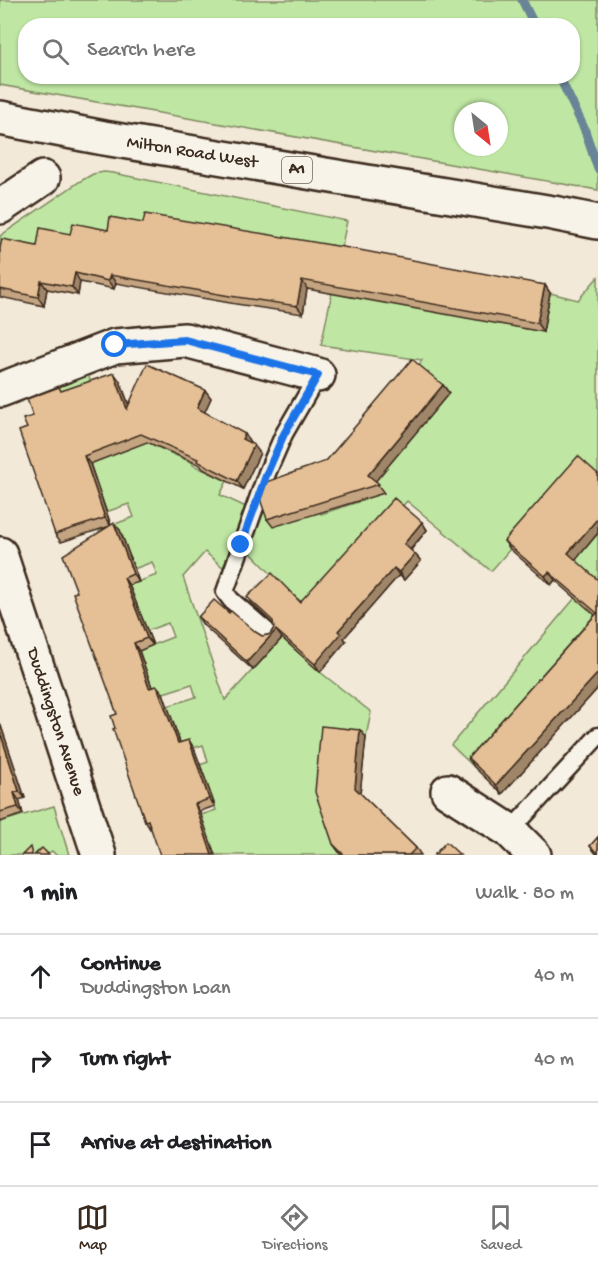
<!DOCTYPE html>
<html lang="en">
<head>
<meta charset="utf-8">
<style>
	:root { --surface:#fff; --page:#f6f6f6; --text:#202124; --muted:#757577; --line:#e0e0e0; --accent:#3b2a1e }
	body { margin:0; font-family:"Gochi Hand",sans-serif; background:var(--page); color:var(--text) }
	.compass { position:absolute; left:454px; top:102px; width:54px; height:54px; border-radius:50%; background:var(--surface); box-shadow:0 2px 4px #0004; rotate:150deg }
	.stop { position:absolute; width:18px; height:18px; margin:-14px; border:4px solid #1a73e8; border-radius:50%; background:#fff }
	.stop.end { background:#1a73e8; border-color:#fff; box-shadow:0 2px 6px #0008 }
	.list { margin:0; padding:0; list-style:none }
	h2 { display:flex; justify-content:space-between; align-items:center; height:78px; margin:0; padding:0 24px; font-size:26px }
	h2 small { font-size:20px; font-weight:400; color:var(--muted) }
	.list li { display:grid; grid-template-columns:39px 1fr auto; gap:18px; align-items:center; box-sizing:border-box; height:84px; padding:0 24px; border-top:2px solid var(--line) }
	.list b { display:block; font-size:22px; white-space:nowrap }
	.list p { margin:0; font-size:20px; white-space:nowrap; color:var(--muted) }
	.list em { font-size:20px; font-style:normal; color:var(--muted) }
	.icon { flex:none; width:33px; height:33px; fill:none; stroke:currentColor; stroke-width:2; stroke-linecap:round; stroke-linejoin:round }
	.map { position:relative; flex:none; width:598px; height:855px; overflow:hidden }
	.search { position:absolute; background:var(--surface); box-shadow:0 2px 4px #0004; left:18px; right:18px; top:18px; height:66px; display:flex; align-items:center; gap:15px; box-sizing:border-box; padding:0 21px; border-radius:24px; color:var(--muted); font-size:22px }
	.sheet { height:330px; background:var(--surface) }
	nav { display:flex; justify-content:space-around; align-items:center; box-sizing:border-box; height:84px; border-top:2px solid var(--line); background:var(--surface); font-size:16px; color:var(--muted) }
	nav a { display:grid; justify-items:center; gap:3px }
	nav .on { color:var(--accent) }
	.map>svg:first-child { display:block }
	.green { fill:#bfe7a3; stroke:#7d8860; stroke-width:1.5; fill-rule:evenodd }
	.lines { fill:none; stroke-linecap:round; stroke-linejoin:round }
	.stream { stroke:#698496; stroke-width:9 }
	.service-casing { stroke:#3b2a1e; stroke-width:21 }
	.minor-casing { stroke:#3b2a1e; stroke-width:38 }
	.primary-casing { stroke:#3b2a1e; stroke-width:38 }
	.service { stroke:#f7f3e8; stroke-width:16 }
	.minor { stroke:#f7f3e8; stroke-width:33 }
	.primary { stroke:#f7f3e8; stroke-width:33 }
	.wall { fill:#c5a581; stroke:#3b2a1e; stroke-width:1.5 }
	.shaded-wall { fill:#a08669; stroke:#3b2a1e; stroke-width:1.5 }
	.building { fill:#e5c096; stroke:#3b2a1e; stroke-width:1.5 }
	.route { stroke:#1a73e8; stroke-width:8 }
	.labels { text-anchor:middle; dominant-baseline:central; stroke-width:4.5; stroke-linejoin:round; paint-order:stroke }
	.shield { fill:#f7f3e8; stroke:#73665b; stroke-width:1.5 }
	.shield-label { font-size:16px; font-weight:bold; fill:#3b2a1e }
	.street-label { font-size:18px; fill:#3b2a1e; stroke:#f7f3e8 }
</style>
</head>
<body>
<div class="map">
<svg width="598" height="855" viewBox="0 0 598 855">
	<rect width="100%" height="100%" fill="#f3e9d8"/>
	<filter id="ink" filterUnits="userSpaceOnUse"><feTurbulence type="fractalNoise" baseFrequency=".0167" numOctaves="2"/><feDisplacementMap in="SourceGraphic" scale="12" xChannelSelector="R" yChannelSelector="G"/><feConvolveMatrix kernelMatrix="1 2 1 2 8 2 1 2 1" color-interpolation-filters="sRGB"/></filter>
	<g filter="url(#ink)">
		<g class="green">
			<path d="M0 0H598V190L0 85ZM26 26H572V76H26ZM463 111H499V147H463Z"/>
			<polygon points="104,172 113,173 347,221 340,254 449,314 543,332 550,293 578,300 598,277 598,477 583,465 491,571 407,501 370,543 309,608 284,587 247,549 262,509 266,508 318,507 321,514 358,502 346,465 418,367 422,360 321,345 340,254 113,238 0,285 0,236 79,182 93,174"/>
			<polygon points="86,369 103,415 155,446 193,463 193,465 227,481 220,495 248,508 225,569 205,552 183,577 225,700 282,638 320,672 371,712 366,737 360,789 360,809 340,854 341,855 215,855 201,815 216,810 204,777 172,775 208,762 203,745 183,751 152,711 196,697 192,684 154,696 139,650 173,637 168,623 97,649 143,621 129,585 157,575 152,562 134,569 129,557 111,564 99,530 134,517 129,504 106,512 90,463 128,449 35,406 29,391"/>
			<polygon points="598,533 598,629 474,767 451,745 575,598 574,562"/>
			<polygon points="54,806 69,855 56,855 52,851 46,855 40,849 34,855 0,855 0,822"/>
		</g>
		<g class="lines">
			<g class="stream">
				<polyline points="522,0 535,26"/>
				<polyline points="559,76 584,128 598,169"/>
			</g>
			<g class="service-casing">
				<g id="service">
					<polyline points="269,633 231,600 225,592 267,473 284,434 318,375"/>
					<polyline points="510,831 598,736"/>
				</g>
			</g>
			<g class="minor-casing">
				<g id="minor">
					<polyline points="0,207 43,178"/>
					<polyline points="0,390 115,346 185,340 318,375"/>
					<polyline points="0,554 99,855"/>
					<polyline points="448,791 510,831 534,855"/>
				</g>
			</g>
			<g class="primary-casing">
				<polyline id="primary" points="0,118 104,138 553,213 598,222"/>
			</g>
			<use href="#service" class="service"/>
			<use href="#minor" class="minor"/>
			<use href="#primary" class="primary"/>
		</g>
		<g class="wall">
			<polygon points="143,223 545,285 550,293 543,332 307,289 303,314 236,304 116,283 114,289 80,282 78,295 47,289 44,306 0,297 0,248 37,246 70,234 108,230"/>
			<polygon points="120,381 129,405 205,390 211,398 204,412 250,442 250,443 260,453 243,489 203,469 200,465 147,442 90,464 111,525 120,530 139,582 129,585 153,645 139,651 152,687 163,693 180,743 194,748 215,806 150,829 145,821 115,728 117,714 77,592 107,527 61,542 55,534 27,428 33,416 62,391"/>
			<polygon points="443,385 449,393 375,481 384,493 273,527 267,519 326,461"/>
			<polygon points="598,474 598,533 575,560 598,580 598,688 502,794 474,767 468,758 595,615 555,580 551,585 510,549 504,541"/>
			<polygon points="422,522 427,530 411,550 421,561 404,580 399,575 344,638 346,641 320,672 282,638 253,670 203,625 198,617 229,613 257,633 262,636 268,635 271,633 274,628 273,624 252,604 247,597 300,602"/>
			<polygon points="0,723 25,798 19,800 23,814 0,822"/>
			<polygon points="366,737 360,793 416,848 421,855 341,855 333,844"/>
			<polygon points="598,837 598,855 597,855 590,846"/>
		</g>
		<g class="shaded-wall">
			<polygon points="75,273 80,282 78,295 72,287"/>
			<polygon points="110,275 116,283 114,289 108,281"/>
			<polygon points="302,280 307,289 303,314 297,306"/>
			<polygon points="41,281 47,289 44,306 38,297"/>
			<polygon points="545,285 550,293 543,332 537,323"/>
			<polygon points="114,373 120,381 133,417 127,409"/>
			<polygon points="443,385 449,393 374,483 368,475"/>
			<polygon points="205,390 211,398 203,416 197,408"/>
			<polygon points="245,434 250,442 248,447 242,439"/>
			<polygon points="254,445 260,453 243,489 237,481"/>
			<polygon points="84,456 90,464 111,526 105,518"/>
			<polygon points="598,518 598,533 574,562 568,553"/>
			<polygon points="422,522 427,530 409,551 404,544"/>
			<polygon points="114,523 120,530 139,582 133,574"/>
			<polygon points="415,554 421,561 404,580 399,572"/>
			<polygon points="394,568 399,575 344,638 346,641 320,672 315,664 338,631"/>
			<polygon points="549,572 555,580 551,585 545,576"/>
			<polygon points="124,578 129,585 153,645 147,638"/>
			<polygon points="276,630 282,638 253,670 247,662"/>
			<polygon points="134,643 139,651 155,696 149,688"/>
			<polygon points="598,673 598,688 502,794 496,785"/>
			<polygon points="157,686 163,693 183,751 178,743"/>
			<polygon points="0,723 25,798 19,791 0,732"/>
			<polygon points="360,730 366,737 360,795 355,788"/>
			<polygon points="189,740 194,748 215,806 209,799"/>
			<polygon points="14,793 19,800 23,814 18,807"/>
			<polygon points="195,804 200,812 215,855 212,855"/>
		</g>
		<g class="building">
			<polygon points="145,214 349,248 545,285 537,323 302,280 297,306 230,296 110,275 108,281 75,273 72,287 41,281 38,297 0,289 0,248 2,239 37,246 40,228 70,234 73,223 108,230 110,217 143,223"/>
			<polygon points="412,359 443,385 368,475 379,484 267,519 260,499 266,482 326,461"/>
			<polygon points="147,364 205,390 197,408 245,434 242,439 254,445 237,481 197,461 198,459 141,434 84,456 105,518 55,534 19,431 27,428 23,419 33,416 27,399 59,387 61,391 114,373 127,409"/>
			<polygon points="578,456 598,474 598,518 568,553 598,580 598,673 496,785 468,758 597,613 549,572 545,576 504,541"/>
			<polygon points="394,498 422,522 404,544 415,554 399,572 394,568 338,631 341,634 315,664 276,630 247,662 198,617 214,600 229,613 231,611 257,633 262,636 268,635 271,633 274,628 273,621 247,597 272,573 300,602"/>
			<polygon points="114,523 133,574 124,578 147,638 134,643 149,688 157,686 178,743 189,740 209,799 195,804 212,855 160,855 148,820 145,821 113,729 115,728 111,716 117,714 73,593 77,592 63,555"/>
			<polygon points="321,726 360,730 355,788 416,848 409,855 344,855 333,844 315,792"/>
			<polygon points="0,732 19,791 14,793 18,807 0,812"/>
			<polygon points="598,837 598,853 590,846"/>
			<polygon points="446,842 460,855 434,855"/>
			<polygon points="30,847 32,855 22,855"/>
			<polygon points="42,848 49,855 35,855"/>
		</g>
	</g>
	<g class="lines" filter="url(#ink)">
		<polyline class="route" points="115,345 185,340 318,375 284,434 267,473 241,545"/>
	</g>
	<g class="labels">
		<rect class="shield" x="282" y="157" width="30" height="26" rx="4.5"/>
		<g class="shield-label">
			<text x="297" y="170">A1</text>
		</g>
		<g class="street-label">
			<text transform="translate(192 153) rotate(9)">Milton Road West</text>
			<text transform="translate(55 722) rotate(72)">Duddingston Avenue</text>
		</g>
	</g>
</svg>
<svg class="compass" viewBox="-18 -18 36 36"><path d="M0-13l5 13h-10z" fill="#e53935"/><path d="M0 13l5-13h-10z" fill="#757577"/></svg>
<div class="stop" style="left:115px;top:345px"></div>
<div class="stop end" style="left:241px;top:545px"></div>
<div class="search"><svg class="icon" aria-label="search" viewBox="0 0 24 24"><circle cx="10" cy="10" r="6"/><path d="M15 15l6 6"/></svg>Search here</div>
</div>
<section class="sheet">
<h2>1 min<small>Walk · 80 m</small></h2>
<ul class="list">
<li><svg class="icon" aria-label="ahead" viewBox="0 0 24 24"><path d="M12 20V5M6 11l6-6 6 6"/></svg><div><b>Continue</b><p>Duddingston Loan</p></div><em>40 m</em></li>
<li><svg class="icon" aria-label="right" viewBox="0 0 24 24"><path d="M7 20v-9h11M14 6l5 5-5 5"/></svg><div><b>Turn right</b></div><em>40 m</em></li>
<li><svg class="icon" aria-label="arrive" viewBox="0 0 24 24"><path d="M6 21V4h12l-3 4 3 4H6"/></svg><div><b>Arrive at destination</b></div></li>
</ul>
</section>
<nav>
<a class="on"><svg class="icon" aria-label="map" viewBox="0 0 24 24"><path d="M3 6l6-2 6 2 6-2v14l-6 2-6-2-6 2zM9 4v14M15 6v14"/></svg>Map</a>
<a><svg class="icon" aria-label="directions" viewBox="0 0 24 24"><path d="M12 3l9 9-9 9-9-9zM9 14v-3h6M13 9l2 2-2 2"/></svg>Directions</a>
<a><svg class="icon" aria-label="saved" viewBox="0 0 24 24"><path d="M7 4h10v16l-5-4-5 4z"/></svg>Saved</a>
</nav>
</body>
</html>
